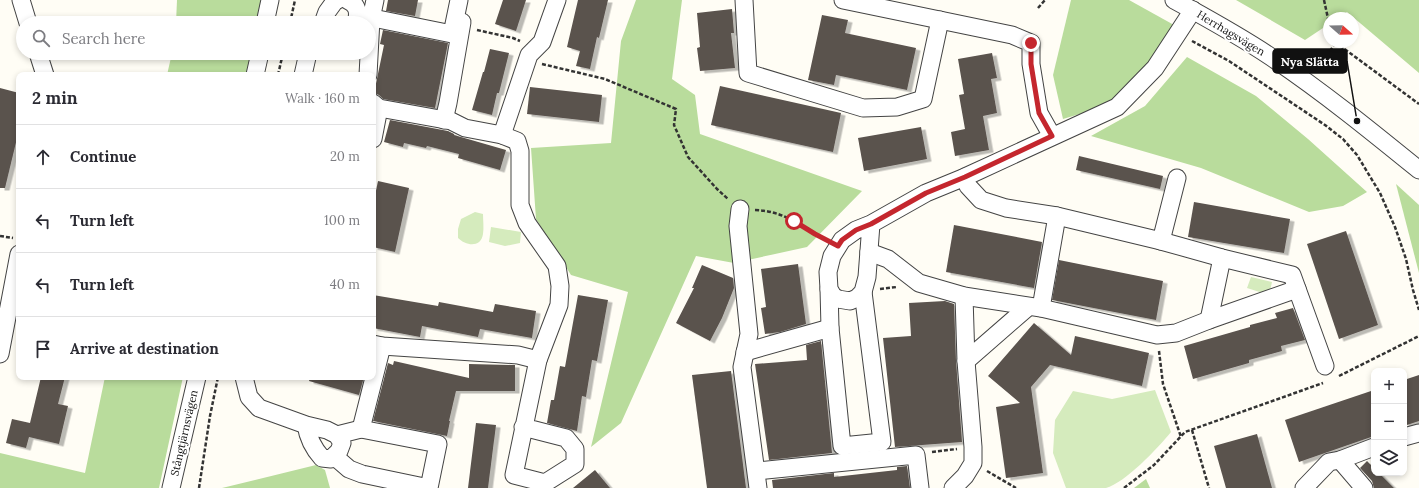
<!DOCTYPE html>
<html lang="en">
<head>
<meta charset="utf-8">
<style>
	:root { --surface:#fff; --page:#f2f2f3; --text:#2b2b33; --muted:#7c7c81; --line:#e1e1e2 }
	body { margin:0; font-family:Lora,serif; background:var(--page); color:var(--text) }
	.controls { position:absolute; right:12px; bottom:12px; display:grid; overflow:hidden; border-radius:8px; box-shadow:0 2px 6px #0003 }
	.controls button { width:36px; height:36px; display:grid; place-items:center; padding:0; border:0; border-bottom:1px solid var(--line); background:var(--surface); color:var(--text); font:20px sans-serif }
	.compass { position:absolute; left:1323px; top:12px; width:36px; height:36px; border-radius:50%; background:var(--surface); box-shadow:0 2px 6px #0003; rotate:110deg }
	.stop { position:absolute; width:12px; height:12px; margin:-9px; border:3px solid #c4262e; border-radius:50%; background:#fff }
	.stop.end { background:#c4262e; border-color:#fff; box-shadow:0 1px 4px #0008 }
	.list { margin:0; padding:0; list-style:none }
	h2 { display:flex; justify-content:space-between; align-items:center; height:52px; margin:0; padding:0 16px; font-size:17px }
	h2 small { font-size:13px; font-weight:400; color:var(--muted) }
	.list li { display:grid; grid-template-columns:26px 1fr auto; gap:12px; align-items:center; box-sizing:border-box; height:64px; padding:0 16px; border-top:1px solid var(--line) }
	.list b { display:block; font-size:15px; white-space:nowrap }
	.list em { font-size:13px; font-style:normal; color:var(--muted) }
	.icon { flex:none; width:22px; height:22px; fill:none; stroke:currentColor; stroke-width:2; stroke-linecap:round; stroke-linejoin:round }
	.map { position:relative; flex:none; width:1419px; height:488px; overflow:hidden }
	.search { position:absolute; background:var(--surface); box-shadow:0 2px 6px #0003; left:16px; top:16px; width:360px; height:44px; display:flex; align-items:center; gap:10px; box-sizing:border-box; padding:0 14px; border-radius:22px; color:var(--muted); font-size:15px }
	.panel { position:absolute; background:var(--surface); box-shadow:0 2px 6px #0003; left:16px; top:72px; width:360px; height:308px; border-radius:8px }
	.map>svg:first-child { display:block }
	.green { fill:#d5ebbd }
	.forest { fill:#b9dc9c }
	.building { fill:#5a524d; filter:url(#shadow) }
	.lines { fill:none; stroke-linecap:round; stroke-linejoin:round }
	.minor-casing { stroke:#444; stroke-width:19 }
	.path { stroke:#333; stroke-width:2.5; stroke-dasharray:4 2; stroke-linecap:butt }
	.minor { stroke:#fff; stroke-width:17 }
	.route { stroke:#c4262e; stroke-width:5 }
	.labels { text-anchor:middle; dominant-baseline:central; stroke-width:4; stroke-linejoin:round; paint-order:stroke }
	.street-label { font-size:11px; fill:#111; stroke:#fff }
	.leader { fill:none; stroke:#111; stroke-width:1.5 }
	.callout-dot { fill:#111; stroke:#fff; stroke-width:1.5 }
	.callout { fill:#111; stroke:#111; stroke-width:1.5 }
	.callout-label { font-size:12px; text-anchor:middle; font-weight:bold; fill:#fff }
</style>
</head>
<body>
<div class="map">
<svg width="1419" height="488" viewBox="0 0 1419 488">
	<defs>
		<filter id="shadow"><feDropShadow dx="4.5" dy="2.5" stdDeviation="0" flood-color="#0004"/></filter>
	</defs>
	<rect width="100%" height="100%" fill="#fffdf5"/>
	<g class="green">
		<path d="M475 212 483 214C483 220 484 228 483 234 481 248 466 246 458 238V229L461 219Z"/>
		<polygon points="491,227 521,232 520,243 505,246 489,242"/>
		<polygon points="1251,277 1272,282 1269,295 1247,288"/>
		<path d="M1155 390 1171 432C1158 448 1125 483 1106 488 1097 488 1077 488 1066 488L1053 453 1055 420 1073 391 1112 399Z"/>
	</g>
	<g class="forest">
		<polygon points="177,0 261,0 256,23 176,23"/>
		<polygon points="636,0 682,0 672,79 695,95 700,134 862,191 807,247 734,263 696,256 621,423 591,447 628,292 571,275 536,219 531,148 611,143 621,41"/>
		<polygon points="1071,0 1129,0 1174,25 1137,83 1103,107 1063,119 1053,75"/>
		<polygon points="1236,0 1419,0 1419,73 1347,12 1337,18 1329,18 1329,24 1305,40"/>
		<polygon points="172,53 251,53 247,75 167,75"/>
		<polygon points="1187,57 1256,96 1308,139 1367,192 1343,206 1309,212 1201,168 1091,136 1145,106"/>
		<polygon points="1396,184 1419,205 1419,273"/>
		<polygon points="105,377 183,377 159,488 0,488 0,453 85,473"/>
		<polygon points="316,465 325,470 330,488 222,488"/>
		<polygon points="1146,479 1150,488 1134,488"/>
	</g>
	<g class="building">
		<polygon points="388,0 418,0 415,16 386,11"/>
		<polygon points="503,0 526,0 516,31 495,24"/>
		<polygon points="578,0 608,0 599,38 597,37 590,69 576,66 580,51 567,47"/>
		<polygon points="732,9 734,33 731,33 735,68 700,71 697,48 700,47 697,13"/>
		<polygon points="822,15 848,20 845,33 916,48 907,90 836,75 834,85 808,80"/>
		<polygon points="383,30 448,43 435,108 383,99 379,95 374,93 384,45 380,44"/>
		<polygon points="490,49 509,53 499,93 497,93 492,115 472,110 483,72 484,72"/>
		<polygon points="992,53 997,78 991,79 997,113 983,116 989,150 955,156 951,132 965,129 959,95 964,94 958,59"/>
		<polygon points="720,86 841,113 833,152 711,125"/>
		<polygon points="530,87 602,95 599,122 527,114"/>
		<polygon points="0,88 19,93 19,130 5,188 0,188"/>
		<polygon points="390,120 448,131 454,134 454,135 506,150 500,170 458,158 459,154 427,146 426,148 404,143 403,147 384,142"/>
		<polygon points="921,127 927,159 864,171 858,138"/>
		<polygon points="1079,156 1163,176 1160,189 1076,170"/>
		<polygon points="378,181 409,188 395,252 373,247 373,205"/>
		<polygon points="1194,202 1290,219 1284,253 1188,237"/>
		<polygon points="954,225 1042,242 1034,288 946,272"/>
		<polygon points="1346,231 1378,325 1339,339 1307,244"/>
		<polygon points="1059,260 1163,281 1156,320 1052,300"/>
		<polygon points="798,264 806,324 780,332 765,334 761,308 766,307 761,269"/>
		<polygon points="702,265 733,278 734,288 722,318 710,341 676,323 694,288 692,288"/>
		<polygon points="373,295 438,306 439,302 493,312 495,304 536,311 532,338 480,329 478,337 422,326 420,337 373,328"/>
		<polygon points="578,295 608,300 597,361 592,360 586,397 582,396 577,431 547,423 551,400 554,400 560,366 565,367"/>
		<polygon points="945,301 954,304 956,361 962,442 895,447 883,338 911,336 909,303"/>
		<polygon points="1293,308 1305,340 1281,346 1282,351 1249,360 1249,363 1193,379 1184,346 1250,327 1250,325 1277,318 1275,313"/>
		<polygon points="1034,323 1071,355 1075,336 1149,353 1142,386 1050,365 1031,387 1043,473 1006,478 996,407 1020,403 988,376"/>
		<polygon points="821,341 832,453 769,460 755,364 807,360 806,345"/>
		<polygon points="394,361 469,378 469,364 515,365 515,391 456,391 449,421 450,421 447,436 373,421 388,363 393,365"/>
		<polygon points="731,371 746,488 707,488 692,375"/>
		<polygon points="1419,375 1419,421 1404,426 1404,380"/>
		<polygon points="41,377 65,377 58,404 68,406 59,444 29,437 26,448 6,443 12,419 30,423"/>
		<polygon points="310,377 364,377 359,395 309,381"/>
		<polygon points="1374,390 1374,436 1299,462 1285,420"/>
		<polygon points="476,423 496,425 488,488 468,488"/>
		<polygon points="1257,434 1272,488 1226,488 1214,446"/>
		<polygon points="1367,461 1374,468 1374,473 1379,473 1394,488 1374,488 1372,481 1360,468"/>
		<polygon points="907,466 910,488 773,488 772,480 834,473 834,477 897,470 897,467"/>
		<polygon points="595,470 610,488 573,488"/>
	</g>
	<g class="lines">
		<g class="minor-casing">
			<g id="minor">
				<polyline points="21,0 28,23"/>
				<path d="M347 0C358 4 359 13 356 23"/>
				<polyline points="744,0 748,73 863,108 897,107 923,99 940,20"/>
				<polyline points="843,0 1012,35 1031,43 1031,64 1039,113 1052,136"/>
				<path d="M1174 0C1207 18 1240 36 1271 57 1323 92 1371 131 1419 170"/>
				<polyline points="358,15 452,34 459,0"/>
				<polyline points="265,23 270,0"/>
				<polyline points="323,23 327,12 335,1 338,0"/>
				<polyline points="38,53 45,75"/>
				<polyline points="255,75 260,53"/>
				<polyline points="303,75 308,53"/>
				<polyline points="368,75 371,19 375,0"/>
				<polyline points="373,103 379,108 451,121 465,128 502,135 517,141 520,151 520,205 527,223 557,266 560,286 559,305 538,360 514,475 545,483 575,464 575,449 566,438 523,427"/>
				<polyline points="444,120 448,103 462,22"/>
				<polyline points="502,135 529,55 542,42 557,0"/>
				<polyline points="373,139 379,108"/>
				<polyline points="965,177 968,186 981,200 1006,208 1057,216 1161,241 1177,178"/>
				<polyline points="740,209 738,226 749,334 742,367 758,488"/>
				<polyline points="871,224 867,277 863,292 857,298 850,301 838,299 833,296 829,289 828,272 832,256 842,240 856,230 871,224 926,193 965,177 1117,107 1155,68 1193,10"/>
				<polyline points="1161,241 1222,258 1292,275 1325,366"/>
				<polyline points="869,252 888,259 919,283 964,296 1041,308 1157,335 1176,333 1209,320 1297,289"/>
				<polyline points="829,289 830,328 842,446 882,442 863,292"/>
				<polyline points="1041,308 1057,216"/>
				<polyline points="1209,320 1222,258"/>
				<polyline points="373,344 382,346 518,355 538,360"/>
				<polyline points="745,352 830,328"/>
				<polyline points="0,354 19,254"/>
				<polyline points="966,361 1028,307"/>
				<path d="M244 377 249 397 259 408 306 425 327 430 337 435 342 443 339 451 331 459 322 458C313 448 308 438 306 425"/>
				<polyline points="361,429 382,346"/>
				<polyline points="1404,437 1419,433"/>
				<polyline points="334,456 349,469 362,474 429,488 438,444 361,429 337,435"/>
				<polyline points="1340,460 1364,488"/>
				<polyline points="757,471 916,455 920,488"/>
				<polyline points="171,488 197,377"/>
				<polyline points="953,488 965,476 973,463 973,447 966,361 964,296"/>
				<polyline points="1304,488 1329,462 1340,460 1374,447"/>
			</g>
		</g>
		<g class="path">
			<polyline points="1324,0 1329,23"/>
			<polyline points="1038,8 1045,0"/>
			<polyline points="290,23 295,0"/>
			<polyline points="477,30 513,38 520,41"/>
			<polyline points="1192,41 1229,61 1325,125 1343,139 1357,155 1380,193 1395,227 1406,259 1413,290 1419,310"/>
			<polyline points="1335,42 1419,104"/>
			<polyline points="542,64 605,79 676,109 674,125 688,157 717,189 728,199"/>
			<polyline points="1315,70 1336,43"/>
			<polyline points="278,75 283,53"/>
			<path d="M755 210C784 211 799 225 823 238"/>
			<polyline points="0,236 13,238"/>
			<polyline points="880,289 897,287"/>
			<polyline points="1159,351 1163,384 1181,437"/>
			<polyline points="1339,376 1419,336"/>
			<polyline points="1192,430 1209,488"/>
			<polyline points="932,452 957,449"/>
			<polyline points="987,471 1016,488"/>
			<polyline points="199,488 210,416 218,377"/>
			<polyline points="1124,488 1154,465 1185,432 1323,383"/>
		</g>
		<use href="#minor" class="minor"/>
	</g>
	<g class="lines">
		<polyline class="route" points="794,221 815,234 838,246 842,240 856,230 871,224 926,193 965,177 1052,136 1039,113 1031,64 1031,43"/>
	</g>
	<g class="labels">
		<g class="street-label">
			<text transform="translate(1231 33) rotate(31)">Herrhagsvägen</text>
			<text transform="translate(184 433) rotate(-77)">Stångtjärnsvägen</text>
		</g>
	</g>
	<path class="leader" d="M1357 121L1347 61"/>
	<circle class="callout-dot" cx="1357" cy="121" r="4"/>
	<rect class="callout" x="1273" y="49" width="74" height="24" rx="4"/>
	<g class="callout-label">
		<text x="1310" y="66">Nya Slätta</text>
	</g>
</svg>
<div class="controls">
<button>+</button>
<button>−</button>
<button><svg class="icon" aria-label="layers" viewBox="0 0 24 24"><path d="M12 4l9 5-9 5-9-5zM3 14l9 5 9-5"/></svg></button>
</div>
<svg class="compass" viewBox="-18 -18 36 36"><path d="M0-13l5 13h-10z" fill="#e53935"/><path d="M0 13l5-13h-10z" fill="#7c7c81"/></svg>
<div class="stop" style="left:794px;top:221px"></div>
<div class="stop end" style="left:1031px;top:43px"></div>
<div class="search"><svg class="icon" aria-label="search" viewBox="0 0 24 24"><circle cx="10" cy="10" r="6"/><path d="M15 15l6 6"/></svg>Search here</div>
<section class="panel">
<h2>2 min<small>Walk · 160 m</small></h2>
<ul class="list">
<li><svg class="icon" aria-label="ahead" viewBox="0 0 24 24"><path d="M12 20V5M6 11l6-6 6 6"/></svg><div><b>Continue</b></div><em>20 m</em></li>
<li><svg class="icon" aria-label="left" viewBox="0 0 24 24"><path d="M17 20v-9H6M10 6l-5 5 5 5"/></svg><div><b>Turn left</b></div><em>100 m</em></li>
<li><svg class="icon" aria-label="left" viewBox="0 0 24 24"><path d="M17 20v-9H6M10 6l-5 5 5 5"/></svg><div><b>Turn left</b></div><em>40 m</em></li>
<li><svg class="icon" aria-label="arrive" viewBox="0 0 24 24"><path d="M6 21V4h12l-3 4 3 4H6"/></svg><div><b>Arrive at destination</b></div></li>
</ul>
</section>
</div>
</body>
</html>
